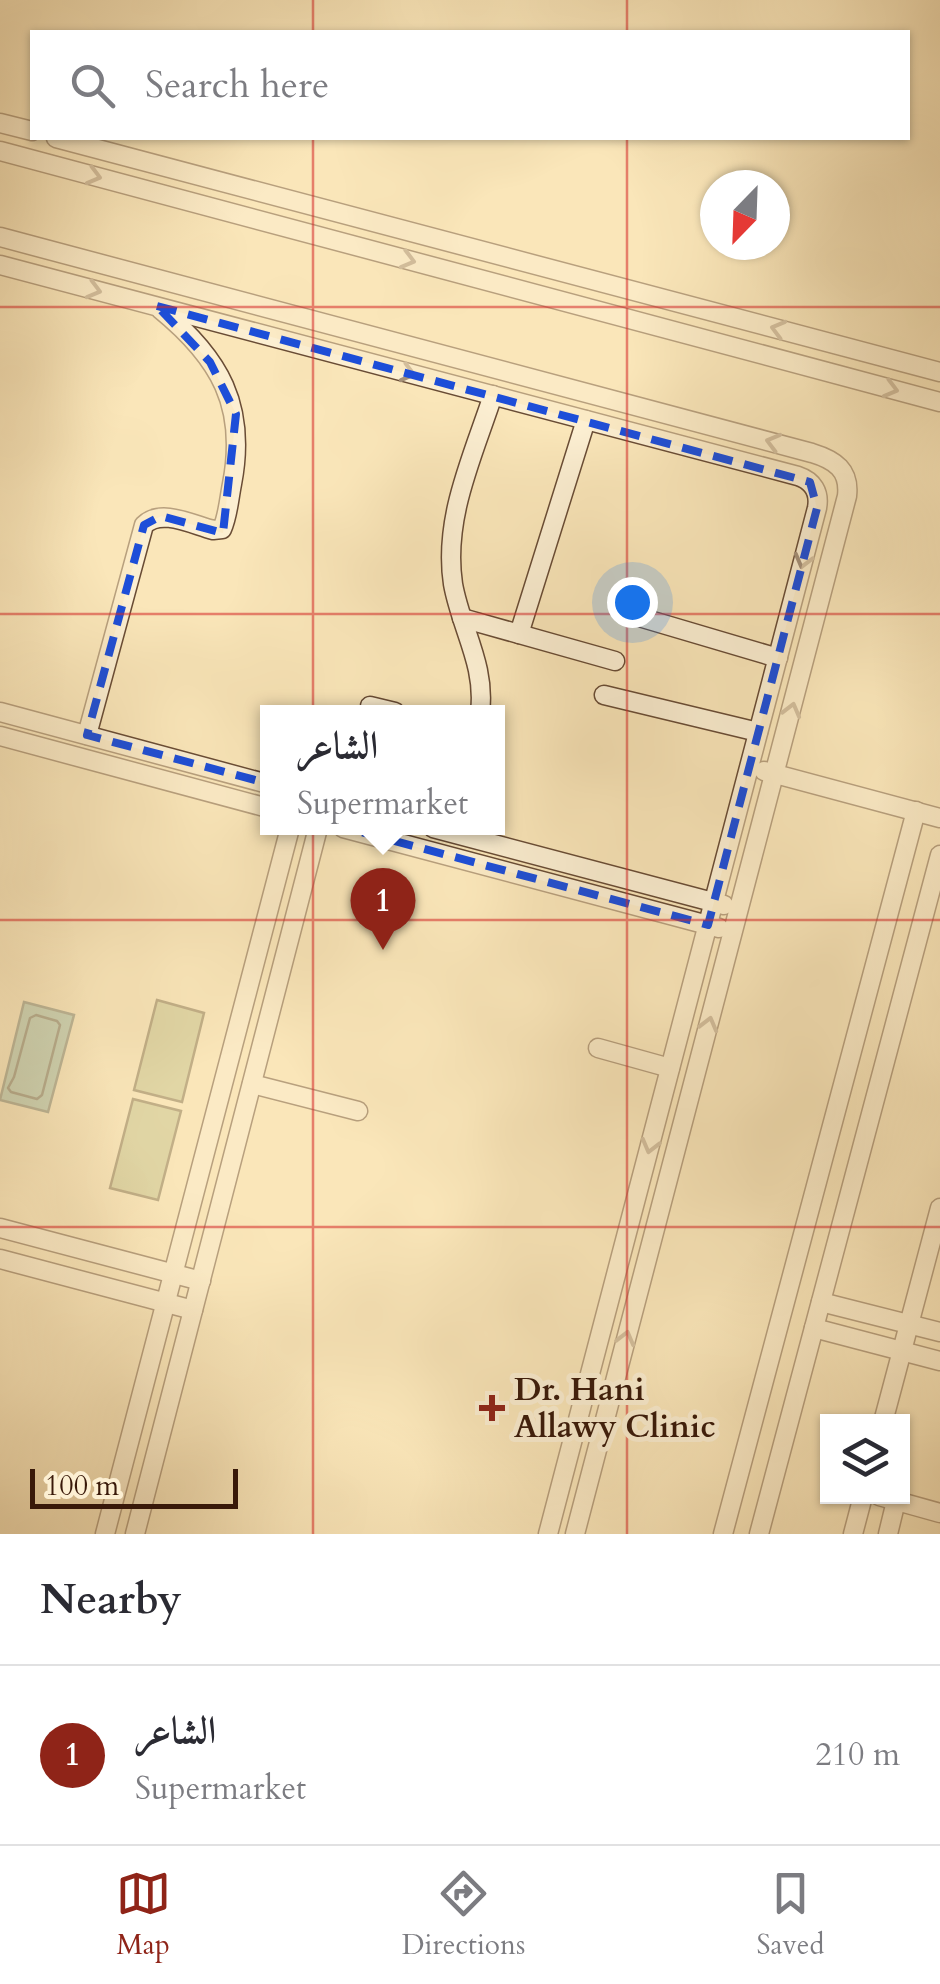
<!DOCTYPE html>
<html lang="en">
<head>
<meta charset="utf-8">
<style>
	:root { --surface:#fff; --page:#f2f2f3; --text:#2b2b33; --muted:#7c7c81; --line:#e1e1e2; --accent:#8f2418 }
	body { margin:0; font-family:Cardo,Amiri,serif; background:var(--page); color:var(--text) }
	.controls { position:absolute; right:30px; bottom:30px; display:grid; overflow:hidden; border-radius:0px; box-shadow:0 2px 8px #0004 }
	.controls button { width:90px; height:90px; display:grid; place-items:center; padding:0; border:0; border-bottom:2px solid var(--line); background:var(--surface); color:var(--text); font:50px sans-serif }
	.compass { position:absolute; left:700px; top:170px; width:90px; height:90px; border-radius:50%; background:var(--surface); box-shadow:0 2px 8px #0004; rotate:203deg }
	.scale { position:absolute; left:30px; bottom:25px; width:208px; box-sizing:border-box; padding-left:10px; border:5px solid #391909; border-top:0; font-size:28px; line-height:35px; white-space:nowrap; color:#391909; -webkit-text-stroke:8px #fcefd2; paint-order:stroke }
	.you { position:absolute; left:632px; top:602px; width:35px; height:35px; margin:-25px; border:8px solid #fff; border-radius:50%; background:#1a73e8; box-shadow:0 0 0 15px #1a73e833 }
	.badge { display:grid; place-items:center; width:65px; height:65px; border-radius:50%; background:var(--accent); color:#fff; font-size:32px; font-weight:700 }
	.pin { position:absolute; translate:-50% -82px; filter:drop-shadow(0 2px 5px #0008) }
	.pin::after { content:''; position:absolute; top:52px; width:35px; height:30px; background:inherit; clip-path:polygon(0 0,100% 0,50% 100%) }
	.popup { position:absolute; left:260px; top:705px; width:245px; height:130px; box-sizing:border-box; display:grid; place-content:center; border-radius:0px; background:var(--surface); filter:drop-shadow(0 2px 8px #0005); font-size:32px; white-space:nowrap; color:var(--muted) }
	.popup b { font-size:38px; color:var(--text) }
	.popup::after { content:''; position:absolute; left:50%; top:100%; margin-left:-20px; border:20px solid transparent; border-top-color:var(--surface) }
	.list { margin:0; padding:0; list-style:none }
	h2 { display:flex; justify-content:space-between; align-items:center; height:130px; margin:0; padding:0 40px; font-size:42px }
	h2 small { font-size:32px; font-weight:400; color:var(--muted) }
	.list li { display:grid; grid-template-columns:65px 1fr auto; gap:30px; align-items:center; box-sizing:border-box; height:180px; padding:0 40px; border-top:2px solid var(--line) }
	.list b { display:block; font-size:38px; white-space:nowrap }
	.list p { margin:0; font-size:32px; white-space:nowrap; color:var(--muted) }
	.list em { font-size:32px; font-style:normal; color:var(--muted) }
	.icon { flex:none; width:55px; height:55px; fill:none; stroke:currentColor; stroke-width:2; stroke-linecap:round; stroke-linejoin:round }
	.map { position:relative; flex:none; width:940px; height:1534px; overflow:hidden }
	.search { position:absolute; background:var(--surface); box-shadow:0 2px 8px #0004; left:30px; right:30px; top:30px; height:110px; display:flex; align-items:center; gap:25px; box-sizing:border-box; padding:0 35px; border-radius:0px; color:var(--muted); font-size:38px }
	.sheet { height:310px; background:var(--surface) }
	nav { display:flex; justify-content:space-around; align-items:center; box-sizing:border-box; height:140px; border-top:2px solid var(--line); background:var(--surface); font-size:28px; color:var(--muted) }
	nav a { display:grid; justify-items:center; gap:5px }
	nav .on { color:var(--accent) }
	.map>svg:first-child { display:block }
	.green { fill:#c3c38c; stroke:#7e6e4a; stroke-width:2.5 }
	.water { fill:#9fc0aa; stroke:#767d6a; stroke-width:2.5 }
	.lines { fill:none; stroke-linecap:round; stroke-linejoin:round }
	.shore { stroke:#6c6c5a; stroke-width:2.5 }
	.minor-casing { stroke:#694c35; stroke-width:21 }
	.minor { stroke:#fcefd2; stroke-width:18 }
	.oneway { stroke:#a48f78 }
	.marked { fill:none; stroke:#1d4ed8; stroke-width:8; stroke-dasharray:20 12; stroke-linejoin:round }
	.grid { fill:none; stroke:#d62828; stroke-width:2.5; stroke-opacity:0.55 }
	.poi-dot { fill:#8f2418; stroke:#fcefd2; stroke-width:4 }
	.labels { text-anchor:middle; dominant-baseline:central; stroke-width:10; stroke-linejoin:round; paint-order:stroke }
	.poi-label { font-size:32px; font-weight:bold; fill:#391909; stroke:#fcefd2; text-anchor:start }
</style>
</head>
<body>
<div class="map">
<svg width="940" height="1534" viewBox="0 0 940 1534">
	<rect width="100%" height="100%" fill="#fae6b9"/>
	<filter id="stains"><feTurbulence type="fractalNoise" baseFrequency=".002" numOctaves="4"/><feColorMatrix values="0 0 0 0 .2 0 0 0 0 .09 0 0 0 0 .02 0 0 0 .5 -.17"/></filter>
	<radialGradient id="worn" r=".72"><stop offset=".6" stop-color="#630" stop-opacity="0"/><stop offset="1" stop-color="#630" stop-opacity=".3"/></radialGradient>
	<g class="green">
		<polygon points="157,1000 204,1013 182,1102 134,1090"/>
		<polygon points="133,1099 181,1111 158,1200 110,1188"/>
	</g>
	<polygon class="water" points="24,1002 74,1015 48,1112 0,1100"/>
	<g class="lines">
		<polygon class="shore" points="36,1015 57,1021 60,1025 42,1095 37,1099 11,1092 8,1088 14,1077 30,1018"/>
		<g class="minor-casing">
			<g id="minor">
				<polyline points="0,123 32,131"/>
				<polyline points="56,138 940,372"/>
				<polyline points="0,151 940,402"/>
				<path d="M0 237 812 453C835 460 850 470 847 496L575 1534"/>
				<path d="M0 265 798 476C813 481 820 492 817 508L548 1534"/>
				<polyline points="629,614 778,658"/>
				<polyline points="462,618 615,661"/>
				<polyline points="519,634 586,420"/>
				<polyline points="604,695 758,732"/>
				<polyline points="370,706 395,712"/>
				<polyline points="0,712 268,784"/>
				<path d="M480 712C486 665 461 629 453 584 443 518 473 456 493 395"/>
				<path d="M87 735 144 525C161 508 193 525 213 530L222 529C228 516 229 499 232 484 247 406 220 358 160 309"/>
				<polyline points="0,736 268,808"/>
				<polyline points="764,771 940,818"/>
				<polyline points="343,828 719,928"/>
				<polyline points="433,828 724,905"/>
				<polyline points="598,1048 670,1068"/>
				<polyline points="252,1084 358,1111"/>
				<polyline points="0,1228 201,1281"/>
				<polyline points="0,1259 193,1310"/>
				<polyline points="821,1302 940,1332"/>
				<polyline points="814,1328 940,1361"/>
				<polyline points="883,1422 940,1208"/>
				<polyline points="879,1496 940,1513"/>
				<polyline points="105,1534 290,828"/>
				<polyline points="135,1534 318,828"/>
				<polyline points="723,1534 916,811"/>
				<polyline points="759,1534 940,855"/>
				<polyline points="853,1534 863,1496"/>
				<polyline points="888,1534 896,1501"/>
			</g>
		</g>
		<use href="#minor" class="minor"/>
	</g>
	<defs><path id="oneway-chevron" d="M-2-3.5L2.5 0L-2 3.5" fill="none" stroke-width="1.6" stroke-linecap="round" stroke-linejoin="round" transform="scale(2.5)"/></defs>
	<g class="oneway">
		<use href="#oneway-chevron" transform="translate(94 176) rotate(15)"/>
		<use href="#oneway-chevron" transform="translate(408 260) rotate(15)"/>
		<use href="#oneway-chevron" transform="translate(94 290) rotate(15)"/>
		<use href="#oneway-chevron" transform="translate(778 329) rotate(-165)"/>
		<use href="#oneway-chevron" transform="translate(408 373) rotate(15)"/>
		<use href="#oneway-chevron" transform="translate(891 389) rotate(15)"/>
		<use href="#oneway-chevron" transform="translate(773 442) rotate(-165)"/>
		<use href="#oneway-chevron" transform="translate(803 561) rotate(105)"/>
		<use href="#oneway-chevron" transform="translate(792 710) rotate(-75)"/>
		<use href="#oneway-chevron" transform="translate(709 1024) rotate(-75)"/>
		<use href="#oneway-chevron" transform="translate(650 1146) rotate(105)"/>
		<use href="#oneway-chevron" transform="translate(626 1338) rotate(-75)"/>
	</g>
	<path d="M0 0H940V1534H0ZM157 306 810 482 817 508 708 925 320 821 326 799 87 735 144 525 161 516 223 533 236 414 210 362Z" fill="#fae6b9" fill-opacity=".55" fill-rule="evenodd"/>
	<path class="marked" d="M157 306 810 482 817 508 708 925 320 821 326 799 87 735 144 525 161 516 223 533 236 414 210 362Z"/>
	<path class="grid" d="M313 0V32M627 0V32M313 138V1534M627 138V1534M0 307H940M0 614H940M0 920H940M0 1227H940"/>
	<path class="poi-dot" d="M487 1393h10v10h10v10h-10v10h-10v-10h-10v-10h10z"/>
	<g class="labels">
		<g class="poi-label">
			<text x="514" y="1390">Dr. Hani<tspan x="514" dy="37">Allawy Clinic</tspan></text>
		</g>
	</g>
	<rect width="100%" height="100%" filter="url(#stains)"/>
	<rect width="100%" height="100%" fill="url(#worn)"/>
</svg>
<div class="controls">
<button><svg class="icon" aria-label="layers" viewBox="0 0 24 24"><path d="M12 4l9 5-9 5-9-5zM3 14l9 5 9-5"/></svg></button>
</div>
<svg class="compass" viewBox="-18 -18 36 36"><path d="M0-13l5 13h-10z" fill="#e53935"/><path d="M0 13l5-13h-10z" fill="#7c7c81"/></svg>
<div class="scale">100 m</div>
<div class="you"></div>
<div class="pin badge" style="left:383px;top:950px">1</div>
<div class="popup"><b>الشاعر</b>Supermarket</div>
<div class="search"><svg class="icon" aria-label="search" viewBox="0 0 24 24"><circle cx="10" cy="10" r="6"/><path d="M15 15l6 6"/></svg>Search here</div>
</div>
<section class="sheet">
<h2>Nearby<small></small></h2>
<ul class="list">
<li><span class="badge">1</span><div><b>الشاعر</b><p>Supermarket</p></div><em>210 m</em></li>
</ul>
</section>
<nav>
<a class="on"><svg class="icon" aria-label="map" viewBox="0 0 24 24"><path d="M3 6l6-2 6 2 6-2v14l-6 2-6-2-6 2zM9 4v14M15 6v14"/></svg>Map</a>
<a><svg class="icon" aria-label="directions" viewBox="0 0 24 24"><path d="M12 3l9 9-9 9-9-9zM9 14v-3h6M13 9l2 2-2 2"/></svg>Directions</a>
<a><svg class="icon" aria-label="saved" viewBox="0 0 24 24"><path d="M7 4h10v16l-5-4-5 4z"/></svg>Saved</a>
</nav>
</body>
</html>
